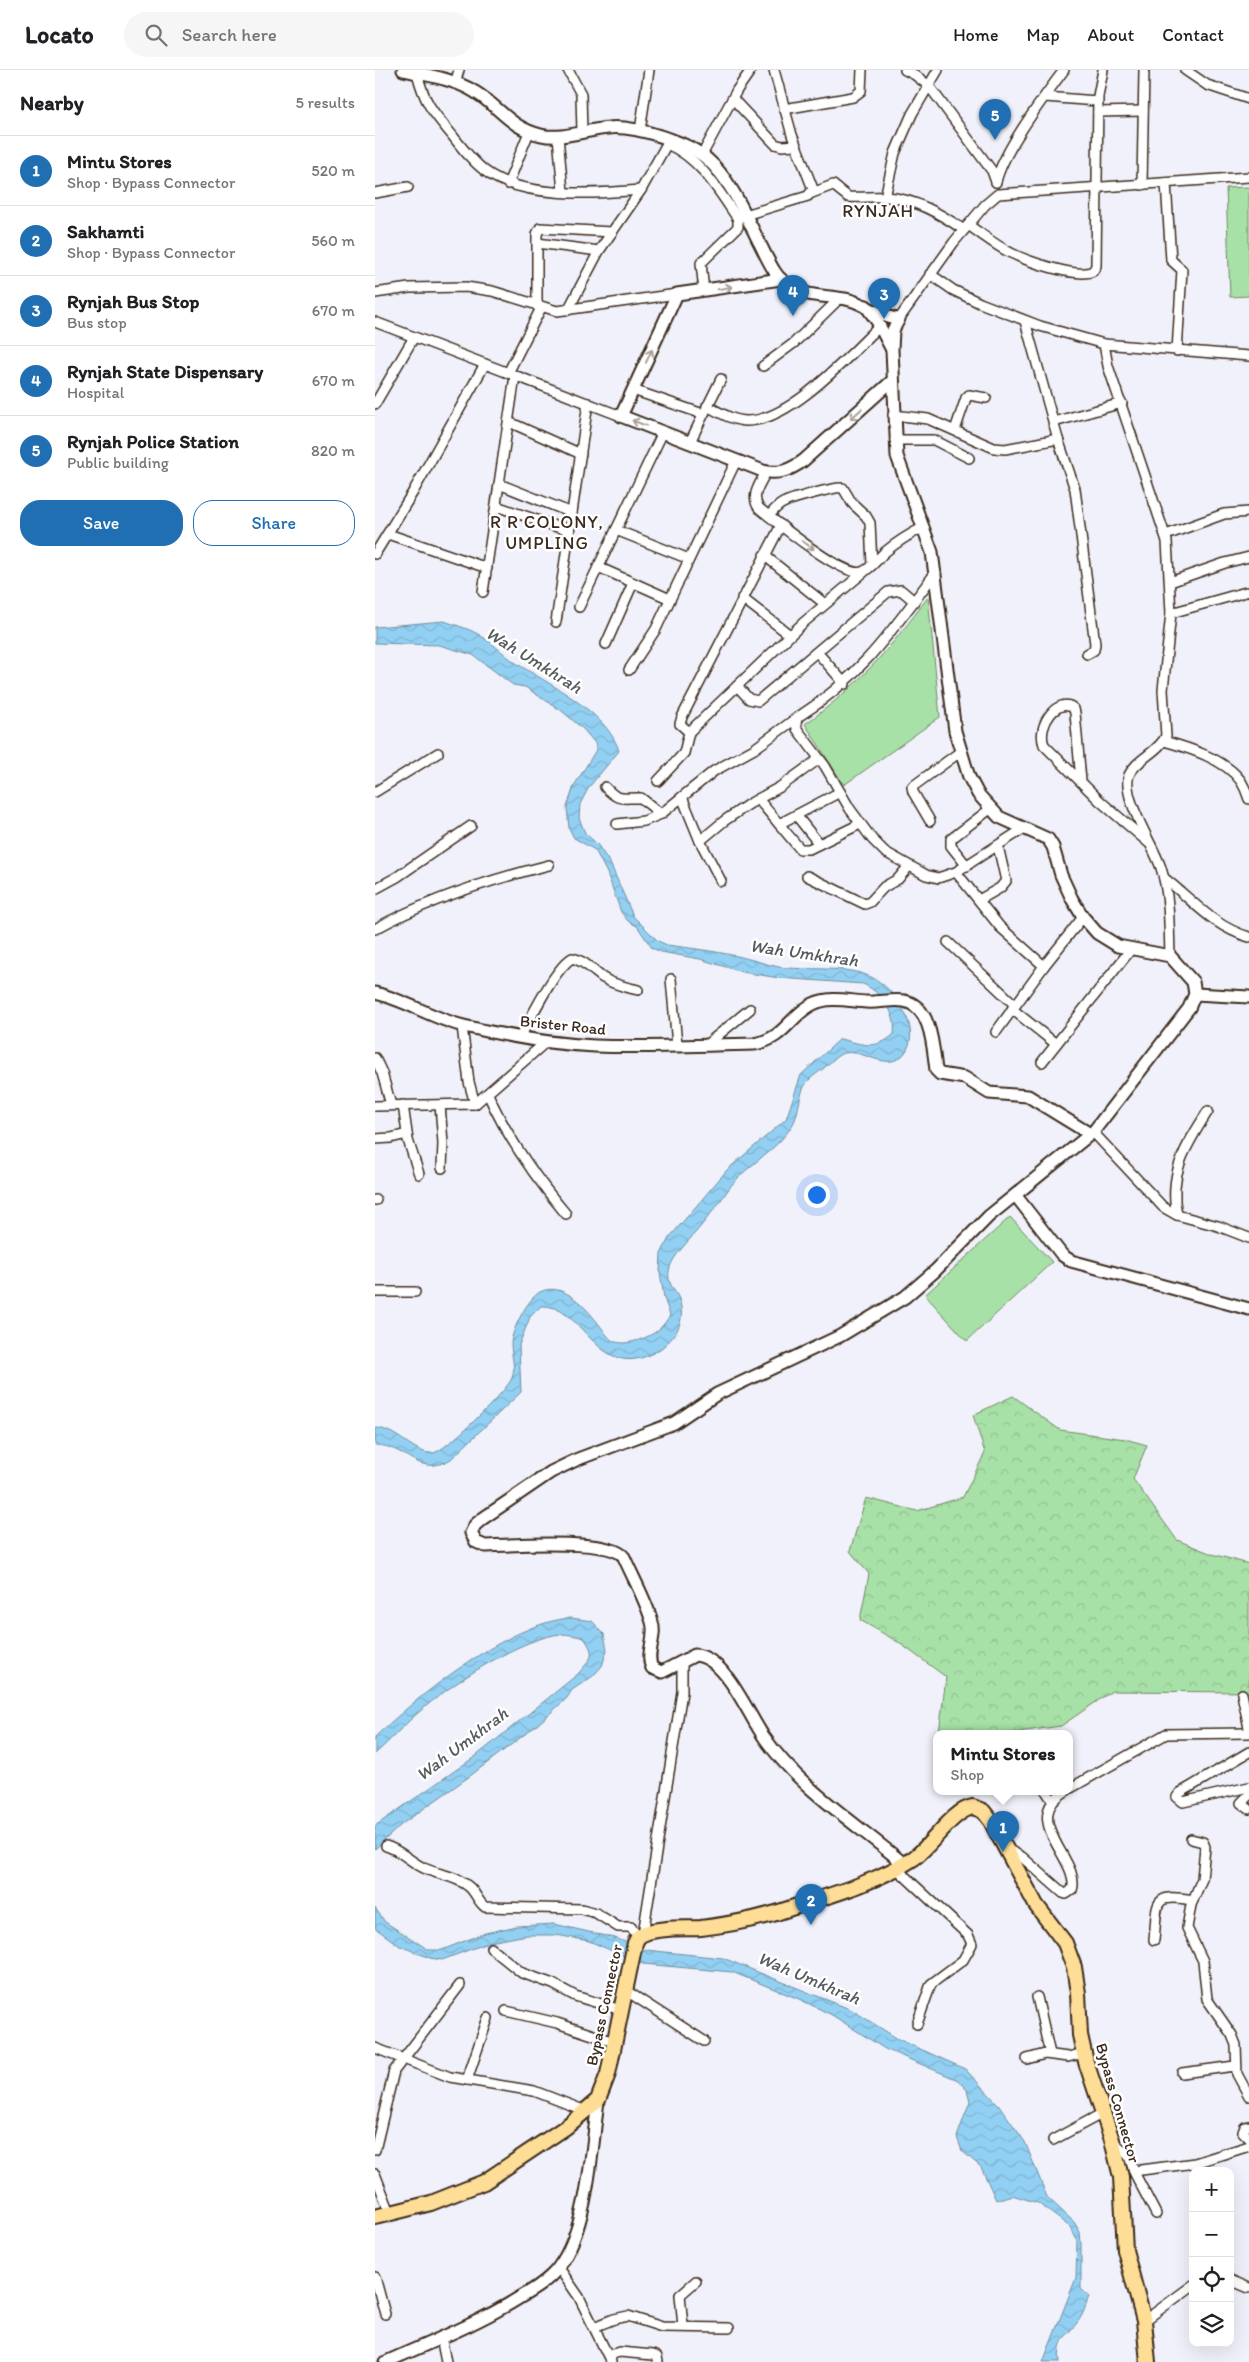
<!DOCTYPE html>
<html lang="en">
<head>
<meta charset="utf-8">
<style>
	:root { --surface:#fff; --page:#f6f6f6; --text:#202124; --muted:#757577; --line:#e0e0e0; --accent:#1f6fb2 }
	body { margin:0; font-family:Itim,sans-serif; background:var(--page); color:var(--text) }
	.controls { position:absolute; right:15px; bottom:15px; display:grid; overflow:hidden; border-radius:10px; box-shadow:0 5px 20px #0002 }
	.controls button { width:45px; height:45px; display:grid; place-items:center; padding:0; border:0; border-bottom:1px solid var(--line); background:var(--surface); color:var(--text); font:25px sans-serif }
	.you { position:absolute; left:441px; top:1124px; width:18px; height:18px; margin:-12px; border:4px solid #fff; border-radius:50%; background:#1a73e8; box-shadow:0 0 0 8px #1a73e833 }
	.badge { display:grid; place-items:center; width:32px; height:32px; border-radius:50%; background:var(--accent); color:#fff; font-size:16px; font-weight:700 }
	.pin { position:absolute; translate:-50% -41px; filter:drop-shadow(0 1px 2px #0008) }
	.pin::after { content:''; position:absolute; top:26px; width:18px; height:15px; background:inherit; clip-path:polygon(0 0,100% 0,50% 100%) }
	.popup { position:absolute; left:558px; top:1660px; width:140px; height:65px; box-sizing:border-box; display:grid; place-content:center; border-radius:10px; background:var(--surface); filter:drop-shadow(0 1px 4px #0005); font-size:16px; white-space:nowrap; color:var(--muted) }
	.popup b { font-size:19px; color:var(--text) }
	.popup::after { content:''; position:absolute; left:50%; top:100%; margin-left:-10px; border:10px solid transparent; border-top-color:var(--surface) }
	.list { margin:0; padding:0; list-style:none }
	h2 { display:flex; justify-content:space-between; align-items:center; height:65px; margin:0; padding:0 20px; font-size:21px }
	h2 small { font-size:16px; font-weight:400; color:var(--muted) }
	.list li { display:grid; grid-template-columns:32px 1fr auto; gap:15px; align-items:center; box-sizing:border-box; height:70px; padding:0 20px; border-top:1px solid var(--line) }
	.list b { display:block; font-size:19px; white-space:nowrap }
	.list p { margin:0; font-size:16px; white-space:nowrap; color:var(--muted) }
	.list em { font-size:16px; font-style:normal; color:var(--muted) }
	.actions { display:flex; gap:10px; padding:15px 20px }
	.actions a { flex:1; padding:11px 0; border:1px solid var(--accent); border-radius:20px; text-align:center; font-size:18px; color:var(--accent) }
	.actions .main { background:var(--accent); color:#fff }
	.icon { flex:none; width:28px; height:28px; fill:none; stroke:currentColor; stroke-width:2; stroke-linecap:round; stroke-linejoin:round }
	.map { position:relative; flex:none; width:874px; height:2292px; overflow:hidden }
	header { display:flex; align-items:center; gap:30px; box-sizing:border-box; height:70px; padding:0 25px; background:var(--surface); border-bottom:1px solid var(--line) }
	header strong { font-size:24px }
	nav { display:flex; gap:28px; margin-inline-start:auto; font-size:18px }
	.search { width:350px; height:45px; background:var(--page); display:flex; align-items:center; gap:12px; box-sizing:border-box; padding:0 18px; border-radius:28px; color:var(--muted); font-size:19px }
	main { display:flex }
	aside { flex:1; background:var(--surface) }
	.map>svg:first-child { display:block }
	.grass { fill:#a7e1a7; stroke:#718662 }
	.forest { fill:url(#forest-crowns); stroke:#718662 }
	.water { fill:url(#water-waves); stroke:#6f8e9e }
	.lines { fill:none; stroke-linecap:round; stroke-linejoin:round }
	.minor-casing { stroke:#3b2a1e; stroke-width:12 }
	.tertiary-casing { stroke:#3b2a1e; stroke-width:15 }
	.primary-casing { stroke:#3b2a1e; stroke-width:18 }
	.minor { stroke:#fff; stroke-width:9 }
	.tertiary { stroke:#fff; stroke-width:11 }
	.primary { stroke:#fedd96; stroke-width:14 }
	.oneway { stroke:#a79f9a }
	.labels { text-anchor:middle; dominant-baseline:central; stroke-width:5; stroke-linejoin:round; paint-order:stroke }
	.street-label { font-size:16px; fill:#3b2a1e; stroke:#fff }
	.neighbourhood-label { font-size:18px; letter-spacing:1px; fill:#3b2a1e; stroke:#fff }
	.water-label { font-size:18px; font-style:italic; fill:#555c5e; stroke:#fff }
</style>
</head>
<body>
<header>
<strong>Locato</strong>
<div class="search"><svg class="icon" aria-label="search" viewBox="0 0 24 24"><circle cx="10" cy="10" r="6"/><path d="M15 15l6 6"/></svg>Search here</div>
<nav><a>Home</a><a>Map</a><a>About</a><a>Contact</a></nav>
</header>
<main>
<aside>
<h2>Nearby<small>5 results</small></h2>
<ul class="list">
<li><span class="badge">1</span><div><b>Mintu Stores</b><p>Shop · Bypass Connector</p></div><em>520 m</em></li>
<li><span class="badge">2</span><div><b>Sakhamti</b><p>Shop · Bypass Connector</p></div><em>560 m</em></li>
<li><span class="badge">3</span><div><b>Rynjah Bus Stop</b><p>Bus stop</p></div><em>670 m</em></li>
<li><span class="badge">4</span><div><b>Rynjah State Dispensary</b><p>Hospital</p></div><em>670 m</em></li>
<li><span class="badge">5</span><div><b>Rynjah Police Station</b><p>Public building</p></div><em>820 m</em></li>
</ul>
<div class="actions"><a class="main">Save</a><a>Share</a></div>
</aside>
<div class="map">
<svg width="874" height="2292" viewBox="0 0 874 2292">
	<defs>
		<pattern id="forest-crowns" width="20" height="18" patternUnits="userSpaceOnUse" patternTransform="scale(1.25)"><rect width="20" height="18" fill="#a7e1a7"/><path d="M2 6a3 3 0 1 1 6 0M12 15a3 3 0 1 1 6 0" fill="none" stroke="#91c18f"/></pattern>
		<pattern id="water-waves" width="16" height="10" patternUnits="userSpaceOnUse" patternTransform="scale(1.25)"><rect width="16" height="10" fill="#92d0f3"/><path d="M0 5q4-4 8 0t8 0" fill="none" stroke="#7fb3d0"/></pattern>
	</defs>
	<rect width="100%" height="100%" fill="#f0f1fa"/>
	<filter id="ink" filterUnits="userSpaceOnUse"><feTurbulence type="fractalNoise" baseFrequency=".02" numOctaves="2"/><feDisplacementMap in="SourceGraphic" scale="10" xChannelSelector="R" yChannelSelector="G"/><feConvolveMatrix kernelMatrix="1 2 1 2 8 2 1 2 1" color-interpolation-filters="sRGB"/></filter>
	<g filter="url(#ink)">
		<g class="grass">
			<polygon points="874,117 874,226 855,227 851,118"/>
			<path d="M553 527 565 647 469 715 430 654C481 618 516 578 553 527Z"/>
			<polygon points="635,1147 677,1192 592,1271 550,1225"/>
		</g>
		<polygon class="forest" points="638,1326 685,1360 750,1369 772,1375 758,1409 802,1470 837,1484 874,1494 874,1622 737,1621 686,1656 636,1663 564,1663 571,1607 523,1572 485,1550 494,1504 475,1481 491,1428 542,1441 588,1427 610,1383 598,1345"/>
		<g class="water">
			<path d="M69 551C80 555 92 558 101 563 116 571 128 584 141 593 173 614 233 642 244 681L214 717 205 734 204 748 210 763 222 774 235 793 258 846 283 871 292 875C315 878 339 881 362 886 376 889 390 894 404 897 432 901 471 895 496 907 519 917 549 960 529 984 511 1004 487 976 466 984 460 987 454 994 449 998 444 1002 436 1007 432 1012 423 1024 425 1042 418 1054 404 1078 380 1090 362 1109 354 1117 348 1128 341 1137 330 1151 319 1165 307 1178 300 1187 292 1196 294 1209 295 1216 301 1222 304 1229 314 1257 292 1280 266 1288 220 1301 204 1233 166 1236L155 1247 144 1275 146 1322 76 1389C43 1409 32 1375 0 1375V1358C21 1358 40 1385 58 1383 70 1382 132 1321 137 1308 141 1297 136 1285 136 1274 136 1261 153 1228 165 1222 189 1210 213 1240 226 1257 229 1261 234 1269 238 1271 247 1275 256 1272 264 1270 280 1264 287 1259 295 1245L289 1228 285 1202 286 1184 294 1168 352 1100 411 1049 426 1005 465 969C487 974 501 981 519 964 522 943 507 923 488 914L404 908 367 902 325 889 286 882 277 878 262 856 253 851 246 842 232 803 220 780 199 768 194 758 192 737 199 716 221 680 220 673 208 659 187 641 150 617 138 615 98 585 64 575 0 573V557Z"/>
			<path d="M196 1548 217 1551 229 1564 232 1580 227 1596 218 1606 197 1620 192 1628 162 1655 95 1706 27 1754 0 1779V1756L101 1686 203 1604C216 1588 222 1586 209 1568 202 1566 193 1564 186 1564 146 1568 81 1611 50 1637 32 1651 17 1669 0 1684V1667C44 1625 135 1552 196 1548Z"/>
			<path d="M0 1838 10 1852 54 1880H67L110 1863 142 1856 179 1854 240 1868 271 1880 348 1888 477 1940 523 1969 590 1999 624 2035 650 2072 672 2127 699 2152 705 2162 706 2173V2219L714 2226C712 2232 710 2239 707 2245 697 2264 681 2266 685 2292H668L701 2208 702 2170 695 2157 663 2133 637 2125 621 2130 606 2097 587 2081 582 2067 595 2031 592 2020 583 2010 510 1979 457 1945 424 1929 357 1902 268 1894 214 1871 181 1865H152L115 1872 67 1890 55 1888 25 1876 0 1858Z"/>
		</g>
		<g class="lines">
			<g class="minor-casing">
				<g id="minor">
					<polyline points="193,0 206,24 207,62"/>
					<polyline points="530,0 540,5 554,16 617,101 621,112"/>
					<polyline points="810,0 832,15 874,29"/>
					<path d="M42 3C50 34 57 41 77 65 87 78 97 91 110 101 147 129 222 124 266 120"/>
					<polyline points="80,14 84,0"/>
					<polyline points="670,27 722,31"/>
					<polyline points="358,29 400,74 407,76 420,75"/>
					<polyline points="409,39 478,27 486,21 487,0"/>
					<polyline points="723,42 768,41"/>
					<polyline points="265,61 274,0"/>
					<polyline points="183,66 188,122"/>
					<path d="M292 74C325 88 343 120 363 149V157L326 193 329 221"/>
					<polyline points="327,85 362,20 376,0"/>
					<path d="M621 112C628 81 669 27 689 0"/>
					<polyline points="791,113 796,190 807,200 802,281"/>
					<polyline points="133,114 154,62"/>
					<polyline points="767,115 769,0"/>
					<polyline points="0,123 33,117"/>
					<path d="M437 123 458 115 473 127C486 128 499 126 512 127 540 129 566 144 589 160"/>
					<polyline points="510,127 520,83 537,44 563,0"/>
					<polyline points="370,145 433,126 438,119 417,65 399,0"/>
					<path d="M593 155C607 164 621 176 636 183 652 191 703 209 718 201L721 196 723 26 728 0"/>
					<polyline points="162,173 224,181"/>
					<polyline points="555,204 578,220 605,233 665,256 729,274 874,286"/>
					<polyline points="0,223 34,218 91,217 117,221 182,241 302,224"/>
					<polyline points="162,236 162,164 165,158 237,162"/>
					<polyline points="193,240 224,181 266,120 294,70"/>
					<polyline points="524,249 579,172 610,135 623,124 874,107"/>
					<polyline points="650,251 683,369 700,419 720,574 719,580 712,584"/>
					<polyline points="0,252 246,346"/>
					<path d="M729 274 733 296 792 471 796 543 788 620 791 666C784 682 761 689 754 705 746 727 779 776 786 798 795 826 794 857 795 886"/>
					<polyline points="388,296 419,273 465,228"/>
					<polyline points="133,303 166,238"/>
					<polyline points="258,320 328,344"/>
					<polyline points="0,334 39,267"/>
					<path d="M332 336C344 342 358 351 372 351 416 351 474 285 505 256"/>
					<polyline points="518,345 553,349 619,378 630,379 683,369"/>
					<polyline points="134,352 206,384"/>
					<polyline points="679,352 747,333"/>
					<polyline points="580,360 591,328 594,325 611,328"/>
					<polyline points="520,370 559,370 594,388"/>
					<polyline points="315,372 346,309"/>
					<path d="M391 402C385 414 375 426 384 438 400 451 469 508 487 502 496 499 503 488 510 482 522 472 535 464 549 457"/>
					<polyline points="124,414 197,443"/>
					<polyline points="121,436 194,461"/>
					<path d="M394 446C398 441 402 436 408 433 415 429 463 416 468 418L477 433 491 446 495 453 497 495"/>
					<polyline points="241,460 314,489"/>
					<polyline points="13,464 112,498"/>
					<polyline points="791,465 849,444 874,442"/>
					<polyline points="0,484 38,422 110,294"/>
					<polyline points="389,485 450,534"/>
					<polyline points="223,497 295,529"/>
					<path d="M561 502C518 559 485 608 423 647L421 652 422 659 450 696 475 739 497 769 510 782 551 805 563 808 581 802 648 759"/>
					<polyline points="795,512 850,493 874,487"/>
					<polyline points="108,522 140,306"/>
					<polyline points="367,528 415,565"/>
					<polyline points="204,537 288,362"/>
					<polyline points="796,543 871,522"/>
					<polyline points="181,552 213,333"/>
					<polyline points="231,574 258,513"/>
					<polyline points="442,582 470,614"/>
					<polyline points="254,600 281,559 361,391"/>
					<polyline points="362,616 374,629 383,631 513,522 526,520 539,531"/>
					<polyline points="314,662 428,553 489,502"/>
					<path d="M789 671C814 678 850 689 866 711 869 716 872 723 874 729"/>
					<polyline points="283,711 309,683 314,662 305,654 307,647 406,455"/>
					<path d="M706 711 700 643 699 639C684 625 661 655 669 675L725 731 774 773"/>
					<path d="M230 717C245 733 248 727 266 728L286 744"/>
					<polyline points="0,722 63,683"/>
					<polyline points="307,727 325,771 346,811"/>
					<polyline points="383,729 425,779 434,779 485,754"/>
					<polyline points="421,745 444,774"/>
					<polyline points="555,751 538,722 537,717 585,682"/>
					<polyline points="242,754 269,751 286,744 339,701 379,679 423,647"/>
					<polyline points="404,754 465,722"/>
					<polyline points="325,771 349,751 374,734 405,717 444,689"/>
					<polyline points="592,796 576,776 576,769 615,739"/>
					<polyline points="581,802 625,857 669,896"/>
					<polyline points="432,806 490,834 495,832 509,817 523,809 534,796"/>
					<path d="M789 808C818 830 837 856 874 867"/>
					<polyline points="0,819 22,807 96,756"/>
					<polyline points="604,830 625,818 631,811 623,776"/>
					<path d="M0 859C54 829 114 810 174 795"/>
					<polyline points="573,872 640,935"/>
					<polyline points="296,909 302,975"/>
					<polyline points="637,939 681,974"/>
					<polyline points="87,956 94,1012 100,1034"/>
					<polyline points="621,962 669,896 708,847"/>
					<path d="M145 967C157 947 179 899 197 888 209 890 218 901 228 908 239 915 251 917 263 920"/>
					<polyline points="331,975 375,939"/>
					<polyline points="0,988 7,1003 16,1035"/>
					<polyline points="667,992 757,878"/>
					<path d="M113 1024C133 1069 159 1106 191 1144"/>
					<polyline points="28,1035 33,1070 44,1104"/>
					<polyline points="65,1035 68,1073 67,1098"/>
					<polyline points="0,1036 100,1034 172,971"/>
					<polyline points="718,1062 788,1137 802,1145 843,1156 874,1168"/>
					<polyline points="0,1069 16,1068 32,1064"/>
					<polyline points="0,1130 1,1130"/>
					<path d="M802 1145C793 1103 811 1076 833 1041"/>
					<polyline points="0,1222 40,1222"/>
					<polyline points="867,1624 874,1658"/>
					<polyline points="874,1682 805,1723 802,1727 808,1732 874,1717"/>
					<polyline points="694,1719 791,1664 874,1663"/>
					<polyline points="671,1721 677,1730"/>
					<polyline points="874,1725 866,1733 874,1739"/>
					<polyline points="816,1769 828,1772 830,1777 827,1809 816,1835 812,1858 828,1891 832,1929 857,1965 861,1975 862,2004 874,2026"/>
					<path d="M11 1776C26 1780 36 1793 51 1799 65 1805 81 1806 93 1816 101 1822 102 1831 110 1837L207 1839 221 1843 243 1857H256L263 1867"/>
					<path d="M632 1779 647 1787 688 1823 691 1824 697 1820C707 1791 642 1749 691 1721"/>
					<polyline points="521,1798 593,1865 597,1874 588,1890 556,1914 542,1954"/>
					<polyline points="268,1864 307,1622 307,1592"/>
					<path d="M779 1870C783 1832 776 1823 818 1830"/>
					<polyline points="116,1878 147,1903 178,1914 200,1926 246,1940"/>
					<polyline points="250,1920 329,1971"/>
					<polyline points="662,1927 675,1984"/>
					<polyline points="131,1941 182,1953 239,1972"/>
					<polyline points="0,1978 75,2007 159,2021 211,2041"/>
					<polyline points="652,1989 670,1984 693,1987 709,1983"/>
					<polyline points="807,2003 860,1996"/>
					<polyline points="92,2010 113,1948"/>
					<polyline points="874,2056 870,2057 868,2062 874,2068"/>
					<polyline points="678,2070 728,2043"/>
					<polyline points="737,2070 754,2086 760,2104 781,2144"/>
					<polyline points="0,2080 19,2001 85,1915"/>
					<polyline points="759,2101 820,2093 874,2076"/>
					<polyline points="0,2104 16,2145"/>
					<polyline points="184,2198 204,2227 236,2292"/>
					<polyline points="0,2207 10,2244"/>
					<polyline points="855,2210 874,2218"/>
					<polyline points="769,2251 818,2215"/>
					<polyline points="308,2256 305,2225 321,2211"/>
					<polyline points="219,2257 239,2249 253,2246 287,2257 354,2258"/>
					<polyline points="66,2267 71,2292"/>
					<polyline points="233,2285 245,2282 278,2285 282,2287 283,2292"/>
				</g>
			</g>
			<g class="tertiary-casing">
				<g id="tertiary">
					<path d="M28 0C51 5 80 9 100 22 125 37 135 58 166 65 187 70 211 60 233 58 258 55 314 72 332 89 356 110 370 144 384 172 392 187 400 209 416 218 435 228 455 225 475 230 490 234 510 249 524 249L518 260 517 280 522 386 557 482 580 661 594 707 603 724 624 747 673 769 678 777 686 805 697 829 708 847 722 863 743 876 795 886 818 912 820 924 814 938 718 1062 614 1146 560 1201 530 1227 465 1266 342 1324 299 1353 203 1389 176 1402 107 1449 100 1455 96 1463 101 1472 110 1476C136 1475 236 1468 249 1487 258 1508 271 1530 277 1552 282 1567 270 1584 277 1598L287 1602 320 1585C351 1587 373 1645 389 1667 425 1719 481 1753 529 1794"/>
					<path d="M406 209 302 224 246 346 388 401C404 405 415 400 428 391L517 311"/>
					<polyline points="491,236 502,251 516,278"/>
					<path d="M0 923C31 930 58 949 89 956 131 966 176 974 220 976 273 978 326 975 379 974 410 969 415 945 438 934 455 926 473 931 491 932 504 933 517 929 529 931 557 936 558 979 561 1000L565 1004 590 1008 614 1023 653 1026 715 1064"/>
					<polyline points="820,924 874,927"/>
					<polyline points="641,1126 687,1185 696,1191 874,1239"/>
					<path d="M11 2292C56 2272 102 2254 144 2228 158 2220 173 2211 183 2198 213 2159 217 2078 223 2030"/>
				</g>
			</g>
			<g class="primary-casing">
				<path id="primary" d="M0 2147 56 2133 109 2112 191 2057 223 2030 233 2004 260 1873C262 1868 264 1865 270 1863 287 1857 308 1859 326 1858 351 1855 377 1850 401 1843 445 1828 500 1814 539 1788 557 1775 578 1740 598 1737L608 1741 616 1751 661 1835 690 1873 699 1897 703 1923 705 1965 711 1992 737 2070 746 2107 750 2180 769 2251 773 2292"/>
			</g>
			<use href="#minor" class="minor"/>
			<use href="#tertiary" class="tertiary"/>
			<use href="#primary" class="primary"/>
		</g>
		<defs><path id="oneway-shaft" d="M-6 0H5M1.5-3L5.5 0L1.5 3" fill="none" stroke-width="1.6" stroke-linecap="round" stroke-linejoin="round" transform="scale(1.25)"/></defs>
		<g class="oneway">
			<use href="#oneway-shaft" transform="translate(350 218) rotate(-9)"/>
			<use href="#oneway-shaft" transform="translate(274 286) rotate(-65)"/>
			<use href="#oneway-shaft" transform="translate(481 344) rotate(138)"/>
			<use href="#oneway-shaft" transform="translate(264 353) rotate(-159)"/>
			<use href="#oneway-shaft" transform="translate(433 475) rotate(35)"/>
		</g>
	</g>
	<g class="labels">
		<g class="street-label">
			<text transform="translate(188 955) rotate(6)">Brister Road</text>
			<text transform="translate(229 1935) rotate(-78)">Bypass Connector</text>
			<text transform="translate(743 2033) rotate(74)">Bypass Connector</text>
		</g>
		<g class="neighbourhood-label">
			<text x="503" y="141">RYNJAH</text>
			<text x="172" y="452">R R COLONY,<tspan x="172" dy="21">UMPLING</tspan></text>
		</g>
		<g class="water-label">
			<text transform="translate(159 590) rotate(32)">Wah Umkhrah</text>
			<text transform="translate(429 883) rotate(8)">Wah Umkhrah</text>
			<text transform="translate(87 1674) rotate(-37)">Wah Umkhrah</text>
			<text transform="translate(434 1908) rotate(23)">Wah Umkhrah</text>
		</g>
	</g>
</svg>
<div class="controls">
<button>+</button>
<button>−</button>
<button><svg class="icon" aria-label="locate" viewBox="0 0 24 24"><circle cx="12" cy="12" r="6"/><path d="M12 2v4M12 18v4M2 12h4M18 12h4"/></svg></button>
<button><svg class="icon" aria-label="layers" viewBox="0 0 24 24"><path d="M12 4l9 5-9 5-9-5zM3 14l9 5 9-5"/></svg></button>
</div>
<div class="you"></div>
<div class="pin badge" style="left:628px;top:1782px">1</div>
<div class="popup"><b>Mintu Stores</b>Shop</div>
<div class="pin badge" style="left:436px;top:1855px">2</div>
<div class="pin badge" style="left:509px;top:249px">3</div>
<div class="pin badge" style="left:418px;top:246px">4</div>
<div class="pin badge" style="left:620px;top:70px">5</div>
</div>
</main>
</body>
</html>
